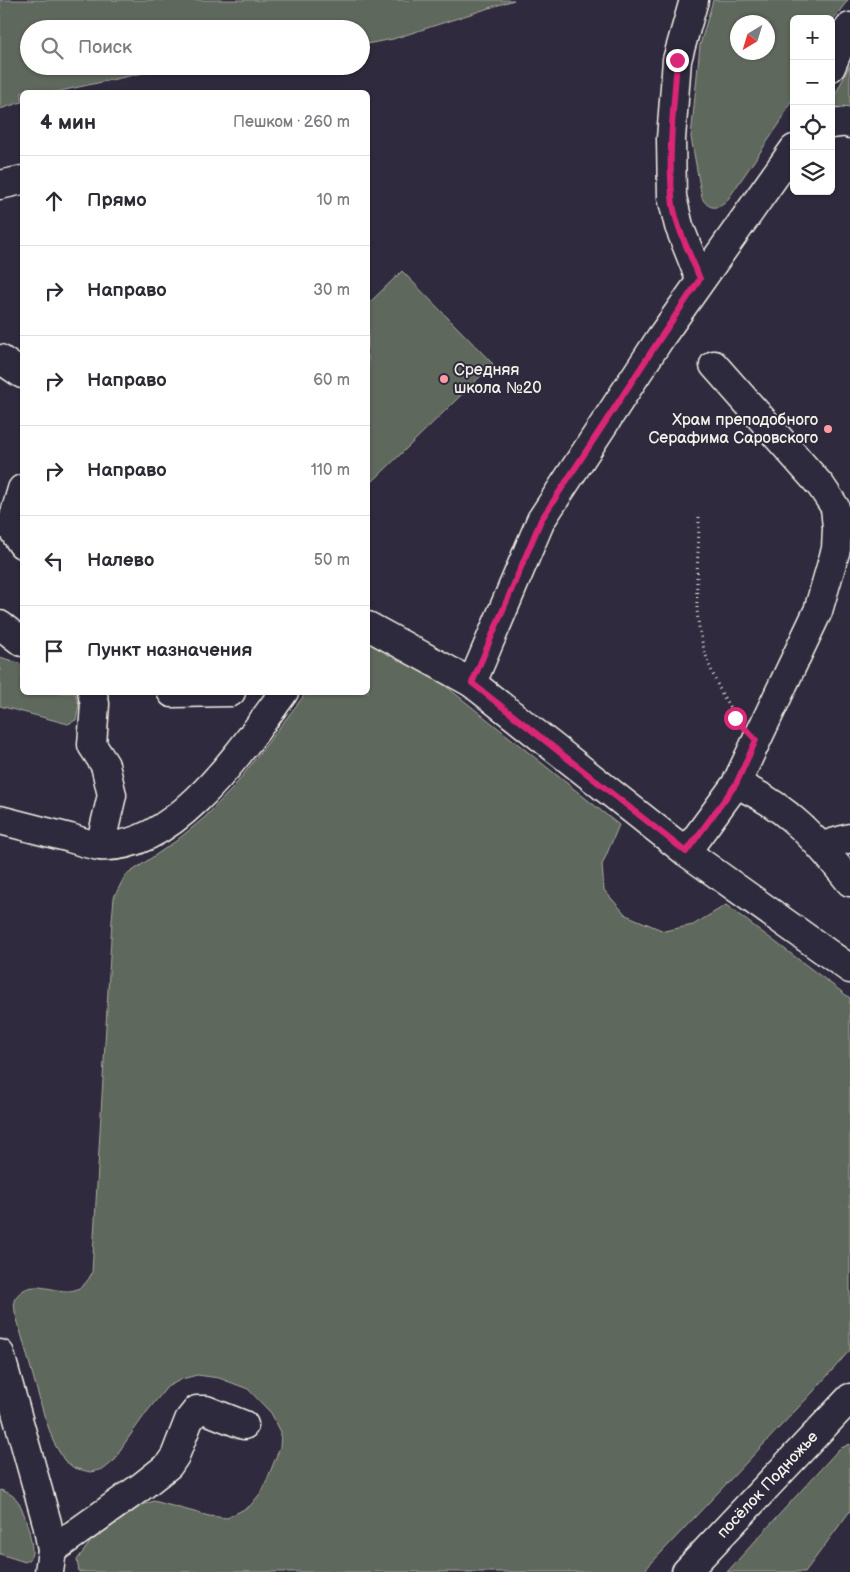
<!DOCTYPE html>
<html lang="ru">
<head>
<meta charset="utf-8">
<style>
	:root { --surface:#fff; --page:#f7f7f7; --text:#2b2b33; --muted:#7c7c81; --line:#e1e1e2 }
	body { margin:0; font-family:"Balsamiq Sans",sans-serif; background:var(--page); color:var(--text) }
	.controls { position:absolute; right:15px; top:15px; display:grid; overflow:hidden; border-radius:8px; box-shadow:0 1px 4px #0004 }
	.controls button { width:45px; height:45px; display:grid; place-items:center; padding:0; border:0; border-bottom:1px solid var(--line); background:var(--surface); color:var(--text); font:25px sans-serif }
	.compass { position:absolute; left:730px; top:15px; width:45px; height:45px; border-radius:50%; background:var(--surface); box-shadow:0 1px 4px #0004; rotate:218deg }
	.stop { position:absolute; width:15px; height:15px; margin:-11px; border:4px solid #db2777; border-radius:50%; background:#fff }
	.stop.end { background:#db2777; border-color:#fff; box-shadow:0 1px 5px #0008 }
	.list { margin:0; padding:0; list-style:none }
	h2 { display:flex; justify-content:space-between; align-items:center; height:65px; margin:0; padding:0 20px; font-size:21px }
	h2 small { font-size:16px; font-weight:400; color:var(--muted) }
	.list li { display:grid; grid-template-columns:32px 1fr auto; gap:15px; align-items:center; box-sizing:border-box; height:90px; padding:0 20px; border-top:1px solid var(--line) }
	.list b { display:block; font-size:19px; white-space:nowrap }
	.list em { font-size:16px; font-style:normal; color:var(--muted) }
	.icon { flex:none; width:28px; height:28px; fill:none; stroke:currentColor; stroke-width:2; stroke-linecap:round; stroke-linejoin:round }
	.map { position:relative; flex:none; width:850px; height:1572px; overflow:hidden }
	.search { position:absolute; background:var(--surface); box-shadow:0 1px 4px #0004; left:20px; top:20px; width:350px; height:55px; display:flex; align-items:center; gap:12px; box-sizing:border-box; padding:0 18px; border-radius:28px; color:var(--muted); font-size:19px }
	.panel { position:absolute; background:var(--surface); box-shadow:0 1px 4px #0004; left:20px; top:90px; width:350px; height:605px; border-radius:8px }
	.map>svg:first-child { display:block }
	.green { fill:#5f685c; stroke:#aaaca2; fill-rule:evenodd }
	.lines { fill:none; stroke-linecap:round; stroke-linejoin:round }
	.minor-casing { stroke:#f4f1e8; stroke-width:31 }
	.major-casing { stroke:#f4f1e8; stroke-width:31 }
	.path { stroke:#f4f1e8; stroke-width:3; stroke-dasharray:1 4; stroke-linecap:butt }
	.minor { stroke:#2f2a3d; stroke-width:28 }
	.major { stroke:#2f2a3d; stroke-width:28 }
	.route { stroke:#db2777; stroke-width:6 }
	.poi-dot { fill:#ff9aa2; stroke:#2f2a3d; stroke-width:2 }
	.labels { text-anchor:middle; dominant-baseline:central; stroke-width:4; stroke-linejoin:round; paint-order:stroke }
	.poi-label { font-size:16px; fill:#f4f1e8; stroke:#2f2a3d; text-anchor:start }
	.street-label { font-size:16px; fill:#f4f1e8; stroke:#2f2a3d }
</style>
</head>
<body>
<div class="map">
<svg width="850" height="1572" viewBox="0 0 850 1572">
	<rect width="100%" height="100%" fill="#2f2a3d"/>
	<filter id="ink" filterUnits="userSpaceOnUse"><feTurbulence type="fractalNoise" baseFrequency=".02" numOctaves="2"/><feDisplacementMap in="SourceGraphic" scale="10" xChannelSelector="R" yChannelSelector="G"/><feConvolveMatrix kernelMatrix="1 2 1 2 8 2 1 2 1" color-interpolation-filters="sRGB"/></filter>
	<g filter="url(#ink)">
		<g class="green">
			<polygon points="0,0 514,0 393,39 361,45 361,29 29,29 29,66 175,66 56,92 22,92 22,102 0,109"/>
			<path d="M713 0H848L831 22V19H794V95L780 123 726 202C717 210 708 209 702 198L691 137 700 45ZM738 22H768V52H738Z"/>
			<polygon points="850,65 850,110 840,109 833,106 834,97"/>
			<polygon points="402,271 493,364 368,486 368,304"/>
			<path d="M368 638 422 667 619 825 602 865 604 890 626 915 664 931 693 925 726 905 850 998V1350L813 1392 643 1572H79L77 1560 91 1541 142 1505 154 1501 209 1516 227 1518 250 1506 263 1490 280 1447 281 1432 271 1413 248 1389 219 1378 197 1375 182 1379 167 1387 146 1413 122 1447 115 1460 104 1469 90 1472 74 1468 64 1460 54 1443 44 1415 15 1312 14 1300C16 1297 19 1293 22 1291 44 1276 74 1310 92 1273L112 920 114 897 125 876 176 841 204 818 233 788 306 693 368 692Z"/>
			<polygon points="0,657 22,664 22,692 75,693 79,705 76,720 68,724 0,706"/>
			<polygon points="850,1444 850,1511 805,1572 727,1572 839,1449"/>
			<path d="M0 1490C7 1492 12 1494 17 1500 24 1508 33 1542 32 1553 31 1558 29 1560 25 1562L0 1554Z"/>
		</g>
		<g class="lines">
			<g class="minor-casing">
				<g id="minor">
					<polyline points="694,0 677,60 671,139 672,197 679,226 700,279"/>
					<polyline points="831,67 845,34 850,27"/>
					<polyline points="831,124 847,122 850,124"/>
					<polyline points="0,185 22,180"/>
					<polyline points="22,489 11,527 22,544"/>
					<polyline points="0,625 22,642"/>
					<polyline points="472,683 541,520 661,337 794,149"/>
					<polyline points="92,692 95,704 92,745 105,765 112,795 100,846"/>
					<polyline points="172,693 231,692"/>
					<path d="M736 784C787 806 816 839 850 882"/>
					<path d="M0 820C23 826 47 832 70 838 80 841 90 845 100 846 176 851 244 746 284 692"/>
					<polyline points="822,846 850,838"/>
					<polyline points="686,852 736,784 818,611 836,549 837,528 835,507 821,486 714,365"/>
					<polyline points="0,1354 47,1523 52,1550 49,1572"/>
					<polyline points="52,1550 141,1487 169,1465 175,1456 189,1420 197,1410 206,1410 244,1425"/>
					<polyline points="686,1572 850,1398"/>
				</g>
			</g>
			<g class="major-casing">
				<g id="major">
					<polyline points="0,359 22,374"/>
					<polyline points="368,626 472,683 686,852 850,969"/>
				</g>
			</g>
			<path class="path" d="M699 517C699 546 696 576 697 606 698 645 715 685 736 718"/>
			<use href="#minor" class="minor"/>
			<use href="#major" class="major"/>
		</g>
	</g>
	<g class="lines" filter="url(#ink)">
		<path class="route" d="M677 60C674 105 668 151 672 196 674 224 690 253 700 279L661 337 541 520 472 683 686 852 736 784 756 740 735 718"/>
	</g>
	<g class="poi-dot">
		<circle cx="444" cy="379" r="5"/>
		<circle cx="828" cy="429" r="5"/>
	</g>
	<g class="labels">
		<g class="poi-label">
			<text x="454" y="370">Средняя<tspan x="454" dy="18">школа №20</tspan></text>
			<text x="818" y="420" text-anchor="end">Храм преподобного<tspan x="818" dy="18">Серафима Саровского</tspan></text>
		</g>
		<g class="street-label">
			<text transform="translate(768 1485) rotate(-47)">посёлок Подножье</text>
		</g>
	</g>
</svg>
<div class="controls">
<button>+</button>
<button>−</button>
<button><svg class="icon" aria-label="locate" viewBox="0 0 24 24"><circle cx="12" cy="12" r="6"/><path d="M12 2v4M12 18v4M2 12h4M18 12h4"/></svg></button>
<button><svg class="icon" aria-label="layers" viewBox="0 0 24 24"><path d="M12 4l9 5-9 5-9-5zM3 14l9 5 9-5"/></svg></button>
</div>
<svg class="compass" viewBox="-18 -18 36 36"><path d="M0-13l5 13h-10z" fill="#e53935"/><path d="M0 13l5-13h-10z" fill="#7c7c81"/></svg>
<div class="stop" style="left:735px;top:718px"></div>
<div class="stop end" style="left:677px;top:60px"></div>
<div class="search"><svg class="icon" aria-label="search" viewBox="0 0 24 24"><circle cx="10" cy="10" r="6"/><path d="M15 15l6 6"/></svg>Поиск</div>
<section class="panel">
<h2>4 мин<small>Пешком · 260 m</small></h2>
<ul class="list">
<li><svg class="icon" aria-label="ahead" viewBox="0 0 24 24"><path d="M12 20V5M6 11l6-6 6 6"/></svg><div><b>Прямо</b></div><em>10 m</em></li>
<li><svg class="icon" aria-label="right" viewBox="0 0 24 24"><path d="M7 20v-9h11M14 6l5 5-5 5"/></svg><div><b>Направо</b></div><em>30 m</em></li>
<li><svg class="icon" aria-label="right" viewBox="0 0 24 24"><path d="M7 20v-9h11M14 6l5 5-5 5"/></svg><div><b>Направо</b></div><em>60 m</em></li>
<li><svg class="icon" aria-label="right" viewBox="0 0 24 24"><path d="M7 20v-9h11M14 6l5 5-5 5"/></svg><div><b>Направо</b></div><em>110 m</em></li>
<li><svg class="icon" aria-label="left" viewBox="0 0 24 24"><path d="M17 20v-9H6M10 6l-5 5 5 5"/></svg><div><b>Налево</b></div><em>50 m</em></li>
<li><svg class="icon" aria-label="arrive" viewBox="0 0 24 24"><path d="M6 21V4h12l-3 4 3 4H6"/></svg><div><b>Пункт назначения</b></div></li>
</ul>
</section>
</div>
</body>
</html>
